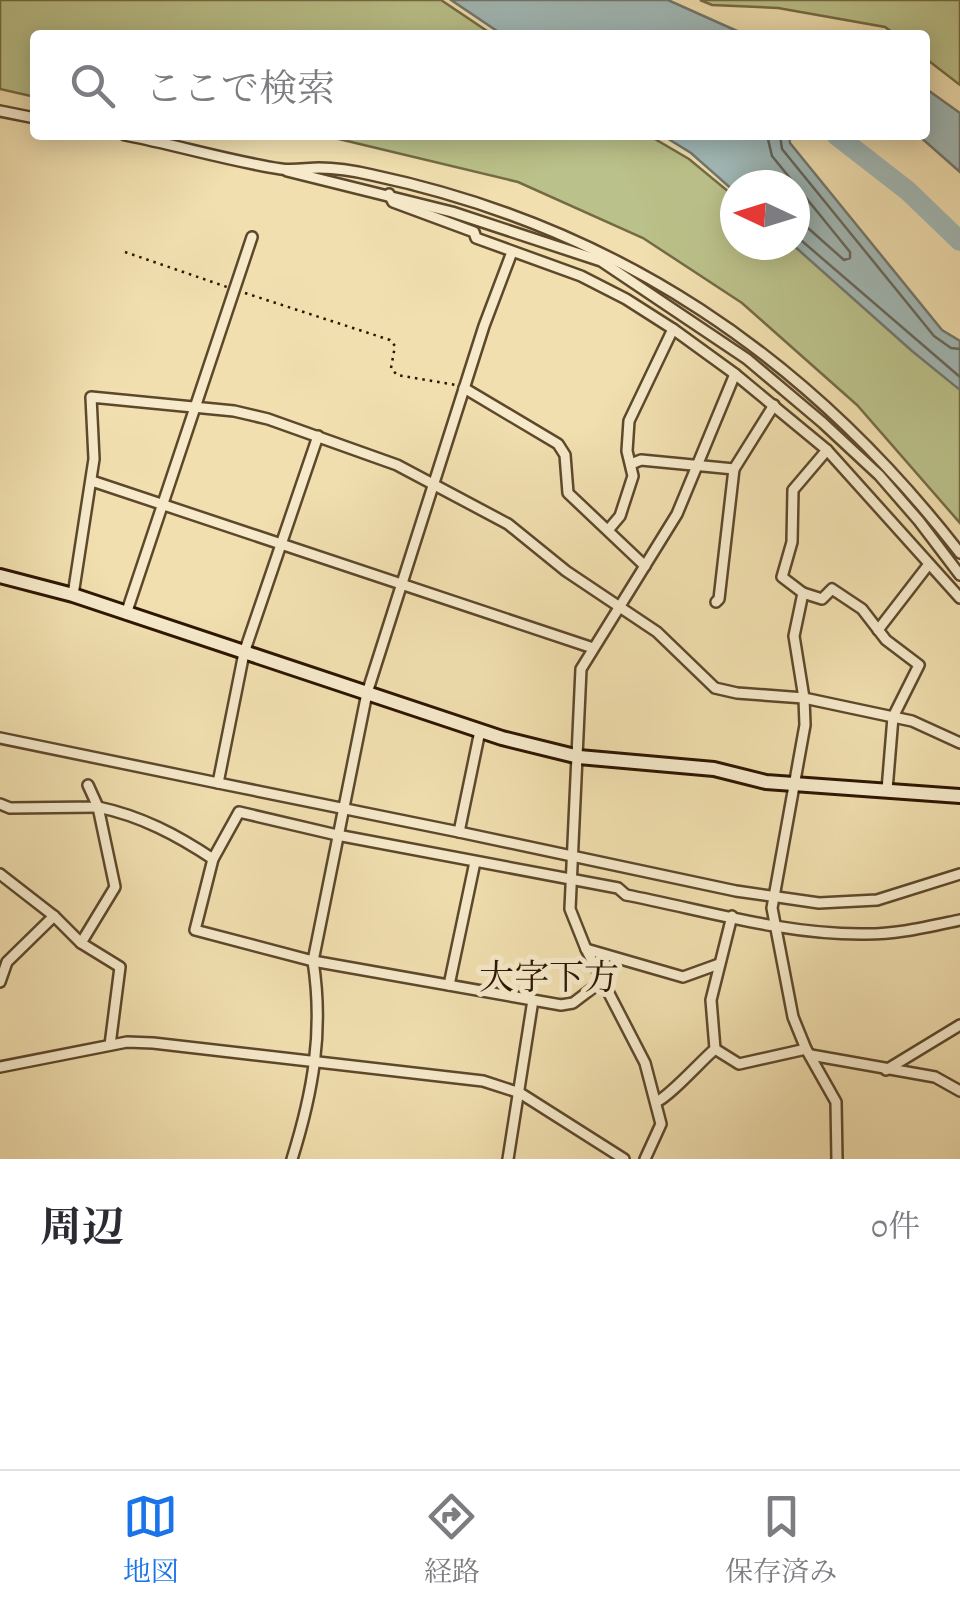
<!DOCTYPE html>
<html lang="ja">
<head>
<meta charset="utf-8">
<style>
	:root { --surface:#fff; --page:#f7f7f7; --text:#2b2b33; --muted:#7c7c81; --line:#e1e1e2; --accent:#1a73e8 }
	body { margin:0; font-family:Alegreya,"Noto Serif JP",serif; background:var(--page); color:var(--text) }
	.compass { position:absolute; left:720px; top:170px; width:90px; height:90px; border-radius:50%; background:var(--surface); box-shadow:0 5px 25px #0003; rotate:274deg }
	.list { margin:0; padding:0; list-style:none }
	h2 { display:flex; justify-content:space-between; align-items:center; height:130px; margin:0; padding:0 40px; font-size:42px }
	h2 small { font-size:32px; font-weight:400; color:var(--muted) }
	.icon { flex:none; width:55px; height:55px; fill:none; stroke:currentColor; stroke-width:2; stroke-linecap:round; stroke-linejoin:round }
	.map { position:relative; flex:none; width:960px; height:1159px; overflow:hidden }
	.search { position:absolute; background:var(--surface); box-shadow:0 5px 25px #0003; left:30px; right:30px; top:30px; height:110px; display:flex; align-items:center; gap:25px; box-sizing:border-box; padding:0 35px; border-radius:10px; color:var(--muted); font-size:38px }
	.sheet { height:310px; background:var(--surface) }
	nav { display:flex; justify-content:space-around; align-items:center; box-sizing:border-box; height:140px; border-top:2px solid var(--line); background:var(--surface); font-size:28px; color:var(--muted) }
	nav a { display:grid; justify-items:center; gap:5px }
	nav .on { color:var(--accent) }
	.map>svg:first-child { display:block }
	.green { fill:#bbc18a; stroke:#746b45; stroke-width:2.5 }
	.water { fill:#a1b9b7; stroke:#72776e; stroke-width:2.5 }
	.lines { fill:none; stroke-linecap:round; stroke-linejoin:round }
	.shore { stroke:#66675c; stroke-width:2.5 }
	.river { stroke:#a1b9b7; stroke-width:20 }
	.street-casing { stroke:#5d482c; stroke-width:14 }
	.secondary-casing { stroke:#2c1500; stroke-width:18 }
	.path { stroke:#2c1500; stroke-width:2.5; stroke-dasharray:2.5 5; stroke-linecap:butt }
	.street { stroke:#f6eacb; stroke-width:9 }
	.secondary { stroke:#f6eacb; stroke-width:12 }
	.labels { text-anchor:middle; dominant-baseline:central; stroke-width:10; stroke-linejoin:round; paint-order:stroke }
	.quarter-label { font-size:35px; fill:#2c1500; stroke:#f6eacb }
</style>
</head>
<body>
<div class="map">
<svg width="960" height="1159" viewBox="0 0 960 1159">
	<rect width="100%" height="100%" fill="#f1dfaf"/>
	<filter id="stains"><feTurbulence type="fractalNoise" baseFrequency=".002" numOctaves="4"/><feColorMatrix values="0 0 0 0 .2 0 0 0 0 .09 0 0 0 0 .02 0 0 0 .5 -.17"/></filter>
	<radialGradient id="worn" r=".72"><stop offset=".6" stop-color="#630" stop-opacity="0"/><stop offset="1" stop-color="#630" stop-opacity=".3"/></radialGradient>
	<g class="green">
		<polygon points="0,0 441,0 493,35 35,35 35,97 0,89"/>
		<polygon points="700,0 960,0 960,85 925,58 925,35 896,35 885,27 778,8 712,5"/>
		<polygon points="322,135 648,135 689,159 735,197 735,245 793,245 960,380 960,523 857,405 742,303 643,238 518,182"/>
	</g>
	<g class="water">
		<polygon points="451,0 668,0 746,35 503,35"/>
		<polygon points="925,88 960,113 960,172 918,135 925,135"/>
		<polygon points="662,135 789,135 790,143 942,330 960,341 960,390 912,351 793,245 795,185 735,185 735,192 691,153"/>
	</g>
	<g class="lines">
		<g class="shore">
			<polyline points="767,135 772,156 850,252 850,258 844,260 808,228 795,223"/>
			<polyline points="780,135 782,149 934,336 951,348 960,349"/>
			<polyline points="795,235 960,377"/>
		</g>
		<polyline class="river" points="836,135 908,191 960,241"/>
		<g class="street-casing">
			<g id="street">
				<polyline points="0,111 35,118"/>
				<path d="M125 135C177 145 229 161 281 169 294 171 307 168 319 168 337 168 355 171 372 175 617 227 807 356 960 553"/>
				<polyline points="287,171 452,212 601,261 747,359 823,423 879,475 919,521 960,575"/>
				<polyline points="389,194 393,202 474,232 476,238 581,276 626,299 673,329"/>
				<polyline points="464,388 558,444 565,455 568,493 645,566"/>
				<polyline points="318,436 244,653 218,783 459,832 480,731"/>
				<polyline points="827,450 793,490 792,542 782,577 803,593 794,636 804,698 805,725 772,908 793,1017 806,1049 836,1102 837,1159"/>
				<polyline points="631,464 641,460 734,469"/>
				<polyline points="92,481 593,648"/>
				<polyline points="609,529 620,516 633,476 627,451 629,421 673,329 735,374 827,450 960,598"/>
				<polyline points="803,593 822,599 832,589 862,609 886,640 919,665 893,717 887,790"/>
				<polyline points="73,595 94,459 91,397 234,411 268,419 397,465 508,524 566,571 657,632 715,688 737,693 804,698 912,721 960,743"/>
				<polyline points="716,602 719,599 734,469 774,405"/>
				<polyline points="126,614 252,237"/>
				<polyline points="878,630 929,564"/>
				<polyline points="0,738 218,783"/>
				<polyline points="0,804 10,808 98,807 88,785"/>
				<polyline points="459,832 736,891 819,903 877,900 960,874"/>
				<polyline points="0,874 54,916 81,943 120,967 110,1045"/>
				<path d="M81 943 115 887 98 807C141 816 177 835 213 859"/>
				<polyline points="586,949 683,977 719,964"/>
				<path d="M602 981 573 1003 561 1005 313 961 195 930 213 859 239 812 337 835 618 888 626 895C704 910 781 934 861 934 895 935 927 927 960 920"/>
				<polyline points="0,982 7,962 54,916"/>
				<polyline points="449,985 475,862"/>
				<polyline points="715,1049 739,1064 806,1049"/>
				<polyline points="811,1055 935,1077 960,1091"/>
				<polyline points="0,1067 127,1042 153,1043 483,1081 520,1093 624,1159"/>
				<polyline points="886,1070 960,1025"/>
				<path d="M656 1102C669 1097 701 1061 715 1049L711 1000 732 916"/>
				<path d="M292 1159C313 1092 324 1031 313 961L367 693 484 326 512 252"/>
				<polyline points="508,1159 533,1000"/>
				<polyline points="645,1159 661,1124 645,1063 586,949 570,909 581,669 677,514 735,374"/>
			</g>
		</g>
		<g class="secondary-casing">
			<polyline id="secondary" points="0,576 73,595 502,738 579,757 714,769 766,782 960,796"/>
		</g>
		<g class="path">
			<polyline points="125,252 227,287"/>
			<polyline points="245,293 390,340 395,346 391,368 397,375 456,385"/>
		</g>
		<use href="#street" class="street"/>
		<use href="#secondary" class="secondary"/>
	</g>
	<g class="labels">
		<g class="quarter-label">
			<text x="549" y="977">大字下方</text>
		</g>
	</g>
	<rect width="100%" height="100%" filter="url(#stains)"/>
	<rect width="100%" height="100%" fill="url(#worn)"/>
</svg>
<svg class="compass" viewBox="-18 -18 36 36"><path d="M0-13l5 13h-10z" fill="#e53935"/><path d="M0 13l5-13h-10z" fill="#7c7c81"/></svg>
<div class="search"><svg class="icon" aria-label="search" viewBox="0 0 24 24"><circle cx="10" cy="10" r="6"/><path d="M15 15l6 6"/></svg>ここで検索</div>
</div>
<section class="sheet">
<h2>周辺<small>0件</small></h2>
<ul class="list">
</ul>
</section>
<nav>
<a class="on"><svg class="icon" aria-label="map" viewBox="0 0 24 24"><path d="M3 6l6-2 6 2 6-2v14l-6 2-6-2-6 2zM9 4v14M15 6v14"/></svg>地図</a>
<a><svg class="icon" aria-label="directions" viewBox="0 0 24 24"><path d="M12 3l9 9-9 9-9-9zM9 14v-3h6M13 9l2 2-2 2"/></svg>経路</a>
<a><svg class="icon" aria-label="saved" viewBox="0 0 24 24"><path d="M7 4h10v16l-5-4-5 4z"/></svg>保存済み</a>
</nav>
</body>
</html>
